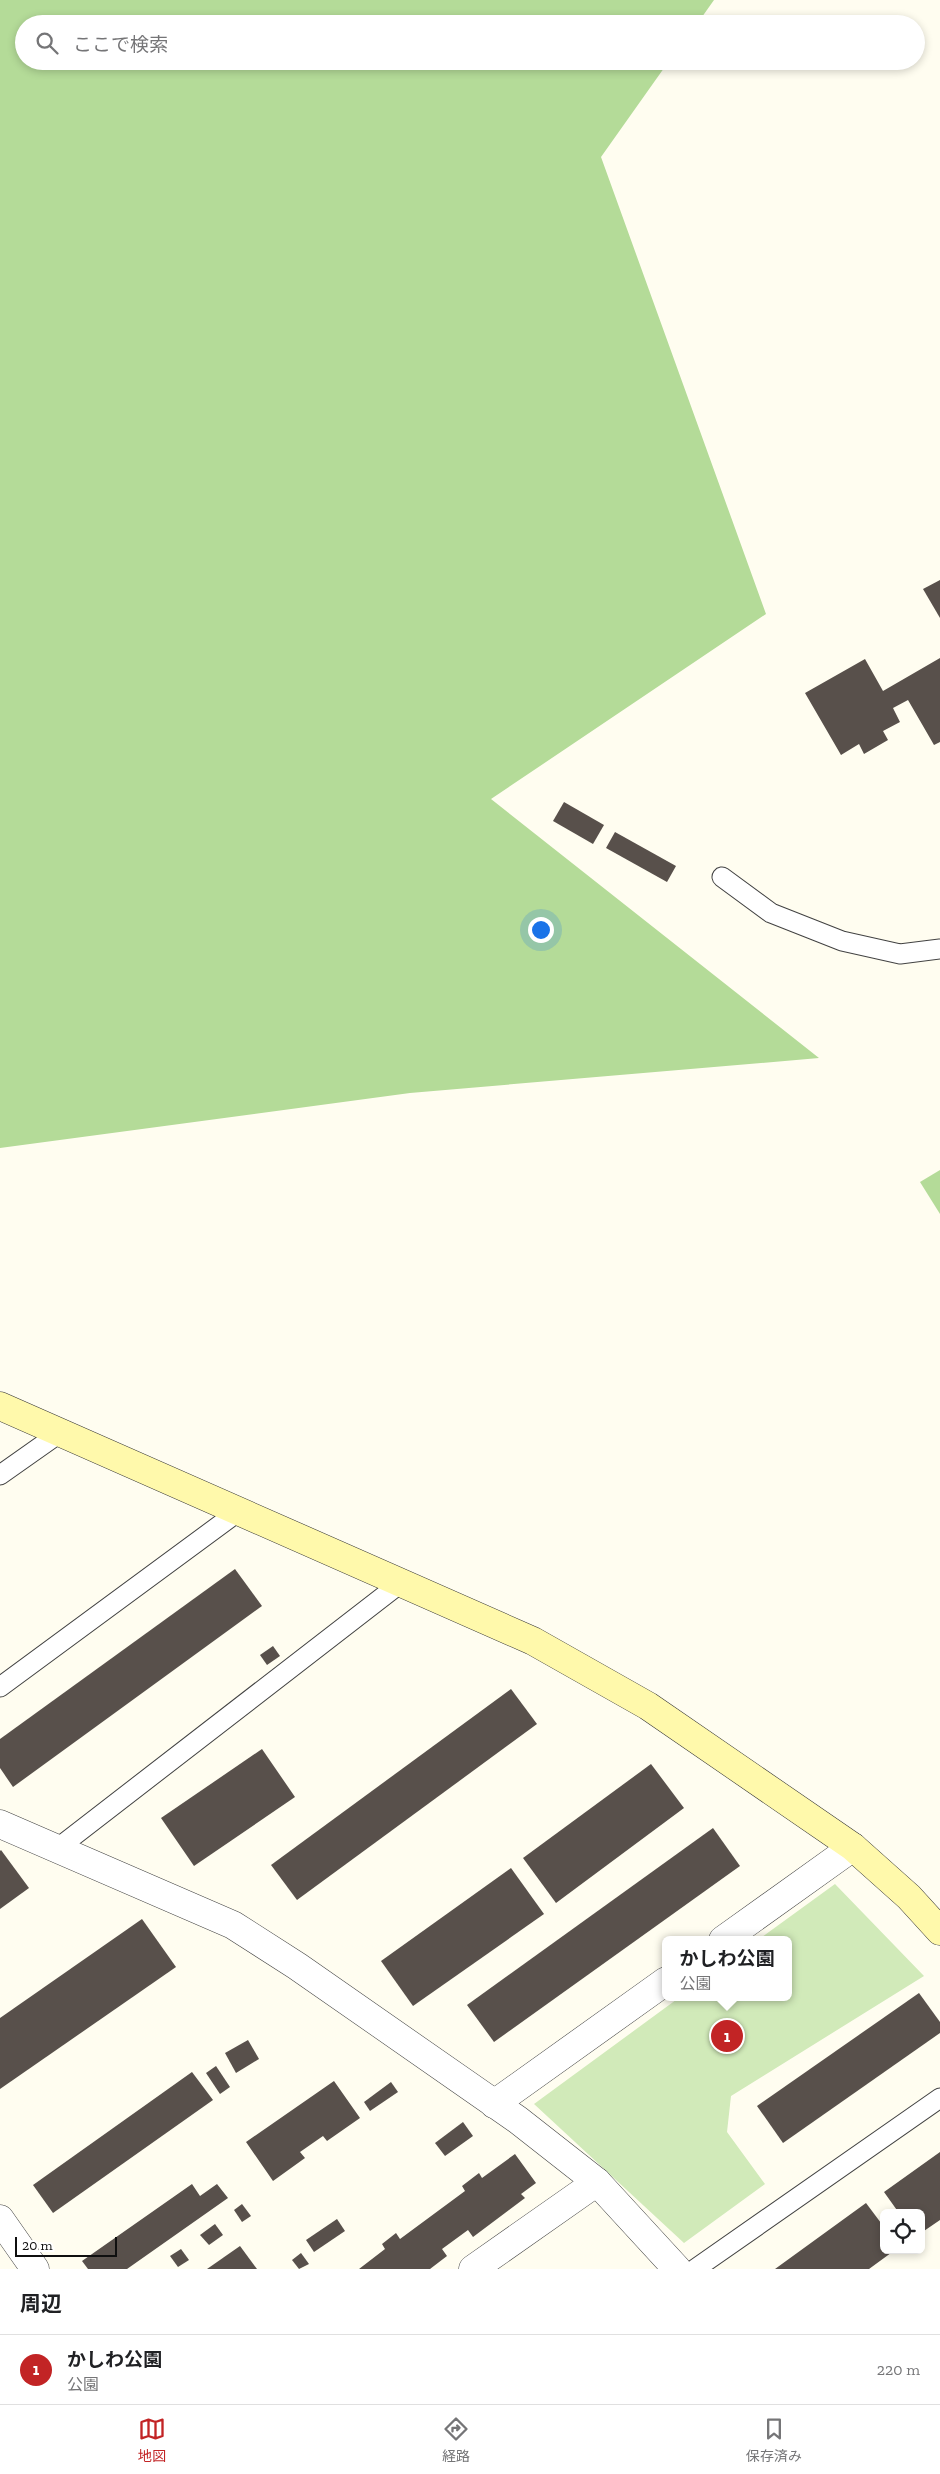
<!DOCTYPE html>
<html lang="ja">
<head>
<meta charset="utf-8">
<style>
	:root { --surface:#fff; --page:#f2f2f2; --text:#202124; --muted:#757577; --line:#e0e0e0; --accent:#c22425 }
	body { margin:0; font-family:"Zilla Slab","Noto Sans JP",serif; background:var(--page); color:var(--text) }
	.controls { position:absolute; right:15px; bottom:15px; display:grid; overflow:hidden; border-radius:8px; box-shadow:0 2px 8px #0003 }
	.controls button { width:45px; height:45px; display:grid; place-items:center; padding:0; border:0; border-bottom:1px solid var(--line); background:var(--surface); color:var(--text); font:25px sans-serif }
	.scale { position:absolute; left:15px; bottom:12px; width:102px; box-sizing:border-box; padding-left:5px; border:2px solid #0f0f0f; border-top:0; font-size:14px; line-height:18px; white-space:nowrap; color:#0f0f0f; -webkit-text-stroke:4px #fff; paint-order:stroke }
	.you { position:absolute; left:540px; top:929px; width:18px; height:18px; margin:-12px; border:4px solid #fff; border-radius:50%; background:#1a73e8; box-shadow:0 0 0 8px #1a73e833 }
	.badge { display:grid; place-items:center; width:32px; height:32px; border-radius:50%; background:var(--accent); color:#fff; font-size:16px; font-weight:700 }
	.pin { position:absolute; translate:-50% -50%; border:2px solid #fff; box-shadow:0 1px 5px #0006 }
	.popup { position:absolute; left:662px; top:1936px; width:130px; height:65px; box-sizing:border-box; display:grid; place-content:center; border-radius:8px; background:var(--surface); filter:drop-shadow(0 1px 4px #0005); font-size:16px; white-space:nowrap; color:var(--muted) }
	.popup b { font-size:19px; color:var(--text) }
	.popup::after { content:''; position:absolute; left:50%; top:100%; margin-left:-10px; border:10px solid transparent; border-top-color:var(--surface) }
	.list { margin:0; padding:0; list-style:none }
	h2 { display:flex; justify-content:space-between; align-items:center; height:65px; margin:0; padding:0 20px; font-size:21px }
	h2 small { font-size:16px; font-weight:400; color:var(--muted) }
	.list li { display:grid; grid-template-columns:32px 1fr auto; gap:15px; align-items:center; box-sizing:border-box; height:70px; padding:0 20px; border-top:1px solid var(--line) }
	.list b { display:block; font-size:19px; white-space:nowrap }
	.list p { margin:0; font-size:16px; white-space:nowrap; color:var(--muted) }
	.list em { font-size:16px; font-style:normal; color:var(--muted) }
	.icon { flex:none; width:28px; height:28px; fill:none; stroke:currentColor; stroke-width:2; stroke-linecap:round; stroke-linejoin:round }
	.map { position:relative; flex:none; width:940px; height:2269px; overflow:hidden }
	.search { position:absolute; background:var(--surface); box-shadow:0 2px 8px #0003; left:15px; right:15px; top:15px; height:55px; display:flex; align-items:center; gap:12px; box-sizing:border-box; padding:0 18px; border-radius:28px; color:var(--muted); font-size:19px }
	.sheet { height:135px; background:var(--surface) }
	nav { display:flex; justify-content:space-around; align-items:center; box-sizing:border-box; height:70px; border-top:1px solid var(--line); background:var(--surface); font-size:14px; color:var(--muted) }
	nav a { display:grid; justify-items:center; gap:2px }
	nav .on { color:var(--accent) }
	.map>svg:first-child { display:block }
	.green { fill:#d1eab9 }
	.forest { fill:#b4db98 }
	.building { fill:#58504b }
	.lines { fill:none; stroke-linecap:round; stroke-linejoin:round }
	.lane-casing { stroke:#424242; stroke-width:21 }
	.street-casing { stroke:#424242; stroke-width:29 }
	.secondary-casing { stroke:#313131; stroke-width:29 }
	.lane { stroke:#fff; stroke-width:19 }
	.street { stroke:#fff; stroke-width:28 }
	.secondary { stroke:#fff9ab; stroke-width:28 }
</style>
</head>
<body>
<div class="map">
<svg width="940" height="2269" viewBox="0 0 940 2269">
	<rect width="100%" height="100%" fill="#fffdf0"/>
	<polygon class="green" points="835,1884 924,1976 731,2096 727,2132 765,2184 684,2243 534,2104 680,1997 788,1997 788,1940 758,1940"/>
	<g class="forest">
		<polygon points="0,0 714,0 697,24 24,24 24,61 669,61 601,157 766,614 491,799 819,1058 410,1093 0,1148"/>
		<polygon points="940,1170 940,1214 920,1182"/>
	</g>
	<g class="building">
		<polygon points="940,580 940,618 923,589"/>
		<polygon points="940,658 940,742 934,745 908,700 893,708 900,722 883,731 888,740 864,754 859,744 841,755 805,693 865,659 883,691"/>
		<polygon points="564,802 604,825 593,844 553,821"/>
		<polygon points="615,832 676,866 667,882 606,848"/>
		<polygon points="235,1569 262,1606 13,1787 0,1768 0,1739"/>
		<polygon points="273,1646 280,1656 267,1665 260,1655"/>
		<polygon points="511,1689 537,1724 297,1900 271,1865"/>
		<polygon points="262,1749 295,1797 194,1866 161,1818"/>
		<polygon points="651,1764 684,1808 556,1903 523,1858"/>
		<polygon points="713,1828 740,1866 494,2042 467,2005"/>
		<polygon points="1,1850 29,1888 0,1909 0,1851"/>
		<polygon points="511,1868 544,1914 413,2006 381,1961"/>
		<polygon points="142,1919 176,1967 0,2089 0,2018"/>
		<polygon points="919,1993 940,2022 940,2033 783,2143 757,2106"/>
		<polygon points="248,2040 259,2059 236,2073 225,2053"/>
		<polygon points="216,2066 230,2087 220,2094 206,2073"/>
		<polygon points="192,2072 213,2100 53,2213 33,2185"/>
		<polygon points="334,2081 360,2118 327,2141 323,2136 300,2152 305,2158 273,2181 246,2142"/>
		<polygon points="391,2082 398,2092 370,2111 364,2102"/>
		<polygon points="463,2122 473,2136 445,2156 435,2143"/>
		<polygon points="940,2152 940,2220 921,2233 921,2213 899,2213 884,2192"/>
		<polygon points="515,2154 536,2183 521,2194 525,2198 473,2237 468,2230 442,2249 447,2256 430,2269 359,2269 385,2249 382,2244 396,2233 400,2239 465,2191 462,2186 479,2173 482,2178"/>
		<polygon points="192,2184 200,2196 217,2184 228,2198 127,2269 88,2269 82,2261"/>
		<polygon points="866,2203 884,2227 884,2250 895,2250 869,2269 775,2269"/>
		<polygon points="242,2204 251,2216 242,2222 234,2210"/>
		<polygon points="337,2219 345,2231 314,2252 306,2240"/>
		<polygon points="215,2224 223,2235 209,2245 200,2235"/>
		<polygon points="240,2246 257,2269 207,2269"/>
		<polygon points="181,2249 189,2260 178,2267 170,2256"/>
		<polygon points="301,2253 309,2264 299,2269 292,2260"/>
	</g>
	<g class="lines">
		<g class="lane-casing">
			<g id="lane">
				<polyline points="722,877 771,913 842,941 900,954 940,949"/>
				<polyline points="0,1475 61,1432"/>
				<polyline points="0,1687 239,1511"/>
				<polyline points="58,1848 402,1582"/>
				<polyline points="695,2269 940,2098"/>
			</g>
		</g>
		<g class="street-casing">
			<g id="street">
				<polyline points="0,1824 233,1925 297,1966 518,2120 597,2182 677,2269"/>
				<polyline points="723,1940 853,1847"/>
				<polyline points="494,2104 666,1981"/>
				<polyline points="0,2219 35,2269"/>
				<polyline points="473,2269 597,2182"/>
			</g>
		</g>
		<g class="secondary-casing">
			<polyline id="secondary" points="0,1406 533,1641 648,1706 853,1847 909,1897 940,1931"/>
		</g>
		<use href="#lane" class="lane"/>
		<use href="#street" class="street"/>
		<use href="#secondary" class="secondary"/>
	</g>
</svg>
<div class="controls">
<button><svg class="icon" aria-label="locate" viewBox="0 0 24 24"><circle cx="12" cy="12" r="6"/><path d="M12 2v4M12 18v4M2 12h4M18 12h4"/></svg></button>
</div>
<div class="scale">20 m</div>
<div class="you"></div>
<div class="pin badge" style="left:727px;top:2036px">1</div>
<div class="popup"><b>かしわ公園</b>公園</div>
<div class="search"><svg class="icon" aria-label="search" viewBox="0 0 24 24"><circle cx="10" cy="10" r="6"/><path d="M15 15l6 6"/></svg>ここで検索</div>
</div>
<section class="sheet">
<h2>周辺<small></small></h2>
<ul class="list">
<li><span class="badge">1</span><div><b>かしわ公園</b><p>公園</p></div><em>220 m</em></li>
</ul>
</section>
<nav>
<a class="on"><svg class="icon" aria-label="map" viewBox="0 0 24 24"><path d="M3 6l6-2 6 2 6-2v14l-6 2-6-2-6 2zM9 4v14M15 6v14"/></svg>地図</a>
<a><svg class="icon" aria-label="directions" viewBox="0 0 24 24"><path d="M12 3l9 9-9 9-9-9zM9 14v-3h6M13 9l2 2-2 2"/></svg>経路</a>
<a><svg class="icon" aria-label="saved" viewBox="0 0 24 24"><path d="M7 4h10v16l-5-4-5 4z"/></svg>保存済み</a>
</nav>
</body>
</html>
